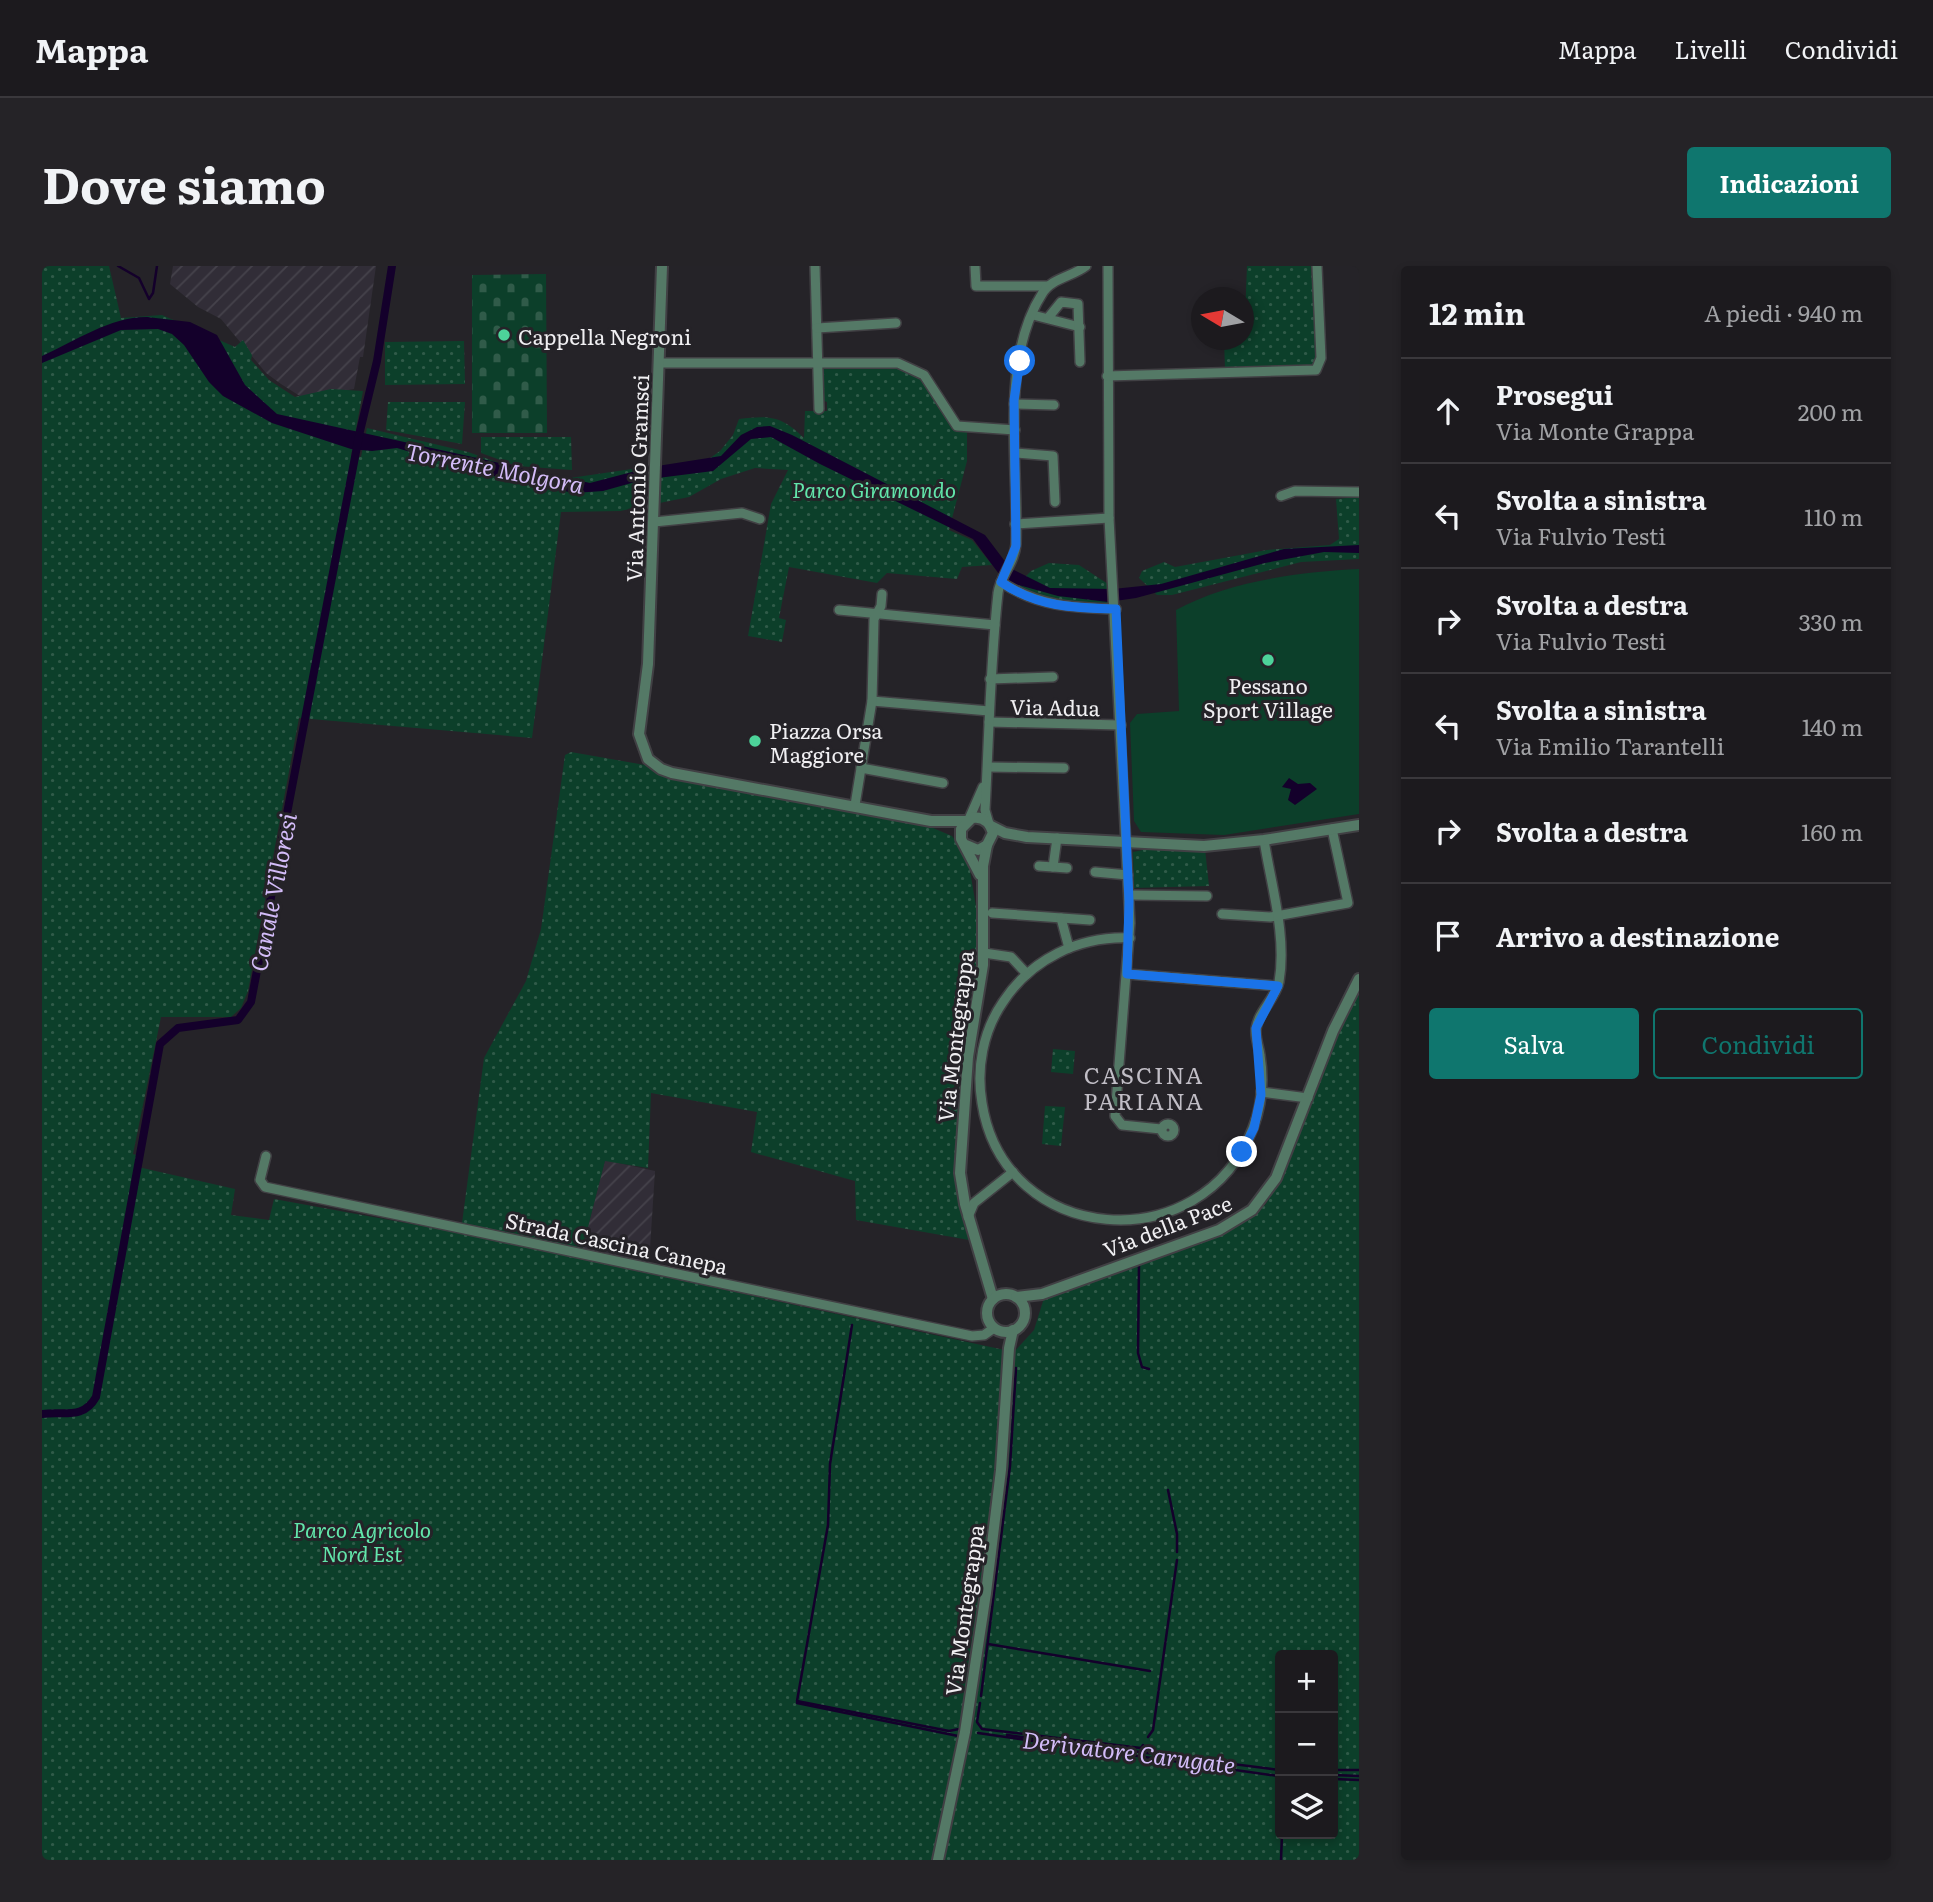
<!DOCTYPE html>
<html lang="it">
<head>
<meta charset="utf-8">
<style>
	:root { --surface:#1c1a1e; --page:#252327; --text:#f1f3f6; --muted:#a0a1a4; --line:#3a383c; --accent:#0f766e }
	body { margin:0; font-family:Literata,serif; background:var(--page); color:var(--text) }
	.controls { position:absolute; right:21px; bottom:21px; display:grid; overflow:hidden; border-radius:7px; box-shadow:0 4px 10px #0003 }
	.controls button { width:63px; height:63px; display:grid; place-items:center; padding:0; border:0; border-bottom:2px solid var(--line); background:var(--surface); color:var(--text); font:35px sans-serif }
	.compass { position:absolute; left:1149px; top:21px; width:63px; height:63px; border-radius:50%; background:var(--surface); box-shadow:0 4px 10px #0003; rotate:280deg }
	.stop { position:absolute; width:21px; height:21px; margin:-16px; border:5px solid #1a73e8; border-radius:50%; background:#fff }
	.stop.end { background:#1a73e8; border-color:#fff; box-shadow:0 2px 7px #0008 }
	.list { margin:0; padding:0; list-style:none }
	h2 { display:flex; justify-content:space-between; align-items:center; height:91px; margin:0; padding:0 28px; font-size:30px }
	h2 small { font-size:23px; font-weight:400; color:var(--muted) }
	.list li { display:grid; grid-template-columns:46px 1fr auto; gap:21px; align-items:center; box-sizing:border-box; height:105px; padding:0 28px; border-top:2px solid var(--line) }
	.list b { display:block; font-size:26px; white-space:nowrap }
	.list p { margin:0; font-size:23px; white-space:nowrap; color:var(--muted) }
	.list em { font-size:23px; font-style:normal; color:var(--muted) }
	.actions { display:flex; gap:14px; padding:21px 28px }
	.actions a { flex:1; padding:16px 0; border:2px solid var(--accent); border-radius:7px; text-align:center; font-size:24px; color:var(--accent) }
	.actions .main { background:var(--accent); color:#fff }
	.icon { flex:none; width:38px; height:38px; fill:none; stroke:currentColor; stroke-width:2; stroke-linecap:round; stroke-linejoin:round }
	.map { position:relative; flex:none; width:1317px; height:1594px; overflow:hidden; border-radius:7px }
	header { display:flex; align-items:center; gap:42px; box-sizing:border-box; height:98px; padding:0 35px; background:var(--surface); border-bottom:2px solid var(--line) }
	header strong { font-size:33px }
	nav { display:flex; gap:38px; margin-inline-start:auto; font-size:24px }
	.intro { display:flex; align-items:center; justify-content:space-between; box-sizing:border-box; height:168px; padding:0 42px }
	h1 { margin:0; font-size:49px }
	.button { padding:18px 32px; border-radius:7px; background:var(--accent); color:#fff; font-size:24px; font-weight:700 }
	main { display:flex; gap:42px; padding:0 42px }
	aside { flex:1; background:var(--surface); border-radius:7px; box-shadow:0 4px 10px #0003 }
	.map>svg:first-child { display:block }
	.industrial { fill:url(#industrial-furrows) }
	.green { fill:url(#green-dots); fill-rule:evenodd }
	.cemetery { fill:url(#cemetery-stones) }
	.pitch { fill:#0c3f2a }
	.water { fill:#14002b }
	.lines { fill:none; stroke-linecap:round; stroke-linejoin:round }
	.stream { stroke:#14002b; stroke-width:2.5 }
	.canal { stroke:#14002b; stroke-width:8 }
	.minor-casing { stroke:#414044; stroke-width:12 }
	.tertiary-casing { stroke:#414044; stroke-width:14 }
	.minor { stroke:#547966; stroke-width:9 }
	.tertiary { stroke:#547966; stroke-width:10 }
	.route { stroke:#1a73e8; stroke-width:9 }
	.poi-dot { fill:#4dd39a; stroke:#252328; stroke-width:2.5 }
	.labels { text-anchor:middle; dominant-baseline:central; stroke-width:6; stroke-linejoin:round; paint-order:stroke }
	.poi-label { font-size:21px; fill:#f0eff2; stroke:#252328; text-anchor:start }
	.street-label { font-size:21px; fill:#f0eff2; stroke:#252328 }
	.park-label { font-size:21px; font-style:italic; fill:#62e6ab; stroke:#252328 }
	.water-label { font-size:23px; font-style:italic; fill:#d3bcf8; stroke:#252328 }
	.neighbourhood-label { font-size:23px; letter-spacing:2px; fill:#c1bec6; stroke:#252328 }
</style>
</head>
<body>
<header>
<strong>Mappa</strong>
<nav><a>Mappa</a><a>Livelli</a><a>Condividi</a></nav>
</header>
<div class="intro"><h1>Dove siamo</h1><a class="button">Indicazioni</a></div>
<main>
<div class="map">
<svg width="1317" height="1594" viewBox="0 0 1317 1594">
	<defs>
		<pattern id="industrial-furrows" width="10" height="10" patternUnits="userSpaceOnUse" patternTransform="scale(1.75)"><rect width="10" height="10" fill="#312d37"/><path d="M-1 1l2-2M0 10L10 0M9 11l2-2" fill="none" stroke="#45424b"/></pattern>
		<pattern id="green-dots" width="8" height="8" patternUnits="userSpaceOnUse" patternTransform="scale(1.75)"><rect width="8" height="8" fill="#0c3f2a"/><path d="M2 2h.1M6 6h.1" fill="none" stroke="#305b49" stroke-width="1.8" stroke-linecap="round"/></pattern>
		<pattern id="cemetery-stones" width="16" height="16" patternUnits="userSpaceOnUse" patternTransform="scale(1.75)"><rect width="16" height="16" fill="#0c3f2a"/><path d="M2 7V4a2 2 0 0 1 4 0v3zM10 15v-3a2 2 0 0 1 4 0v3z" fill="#305b49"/></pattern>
	</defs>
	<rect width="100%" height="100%" fill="#252328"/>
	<g class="industrial">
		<polygon points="131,0 334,0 321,91 318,91 312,123 261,132 239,118 224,107 179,53 156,41 128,18"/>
		<polygon points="563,894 613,905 607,998 540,984"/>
	</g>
	<g class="green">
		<path d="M0 0H67L79 52 120 49 193 81 201 74 210 89 209 94 227 114 253 131 289 123 321 125 309 190 319 191 325 162 426 186 494 210 514 214 590 203 627 207 661 197 678 185 691 169 697 153C728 149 740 150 762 172L763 145H785V136L780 134 779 100 856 101 879 112 913 163 925 166V195L907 264 930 274 950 299 920 301 915 313 845 307 835 317 747 301 737 352 744 354 740 376 706 370 729 238 746 204 713 202 679 213 647 231 578 245 519 246 490 472 257 452 206 725 199 742 189 751H119L91 888 98 890 96 901 193 923 189 949 227 954 232 933 408 965 972 1086 992 1064 1002 1032 1029 1019 1193 962 1223 939 1238 915 1272 824 1317 723V1594H0ZM1238 1389H1291V1568H1238Z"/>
		<polygon points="1205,0 1269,0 1276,94 1272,100 1183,103 1182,74 1202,74"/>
		<polygon points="422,75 423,118 343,119 343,76"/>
		<polygon points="346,136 423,136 420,178 344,164"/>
		<polygon points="439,171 529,171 530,204 475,200 439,187"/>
		<polygon points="1317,231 1317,293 1259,296 1130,329 1115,329 1097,312 1100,305 1122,296 1133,301 1225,284 1288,279 1297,273 1294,233"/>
		<path d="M1007 297 1037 299 1066 318V337C1039 336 995 341 976 318L989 305Z"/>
		<polygon points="529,486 603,499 619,509 891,562 910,570 926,593 937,658 933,729 921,785 913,916 927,974 814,954 813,915 709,886 715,846 609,827 606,902 563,895 540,984 420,957 442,792 484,715 499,663 523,489"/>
		<polygon points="1106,583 1163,583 1167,620 1092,622 1091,586"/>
		<polygon points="1011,783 1033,785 1031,808 1009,806"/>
		<polygon points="1003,840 1023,841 1019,880 1000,878"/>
	</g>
	<polygon class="cemetery" points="504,8 505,167 430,167 430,9"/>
	<path class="pitch" d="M1317 303V548L1182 569 1099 566 1092 555 1088 457 1095 448 1137 445 1134 344C1187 315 1258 306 1317 303Z"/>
	<g class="water">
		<path d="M105 51 148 56 175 69 203 119 235 148 548 217 609 201 679 190 699 169 715 161 728 160 750 169 943 269 968 302 1008 322 1071 323 1119 318 1242 283 1317 279V287L1282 286 1223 297 1094 332 1066 336 1016 330 966 316 957 308 931 273 778 198 729 171 709 173 671 205 600 214 561 225 532 227 442 208 355 182 330 185 309 183 230 157 181 130 167 116 142 79 130 68 116 63 79 64 0 97V90C34 75 67 51 105 51Z"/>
		<polygon points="1247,512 1256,518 1268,517 1275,523 1253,539 1246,534 1249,523 1240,521"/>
	</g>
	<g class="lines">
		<g class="stream">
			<polyline points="76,0 97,12 107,33 111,27 115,0"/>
			<polyline points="1317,726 1317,728"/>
			<polyline points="1097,998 1096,1087 1100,1101 1107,1103"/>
			<polyline points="810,1059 788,1198 786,1259 755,1435 907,1465 917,1463"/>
			<polyline points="1126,1224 1135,1268 1135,1286"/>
			<polyline points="946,1378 1108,1405"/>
			<polyline points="939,1430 968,1200 974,1102"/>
			<polyline points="755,1437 916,1470"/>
			<polyline points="938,1437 935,1456 940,1463 1099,1482 1101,1479"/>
			<polyline points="936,1467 1236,1510"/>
			<polyline points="965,1469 1237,1504"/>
			<polyline points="1106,1471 1111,1464 1135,1294"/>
			<polyline points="1291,1504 1317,1504"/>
			<polyline points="1291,1509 1317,1510"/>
			<polyline points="1291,1513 1317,1514"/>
			<polyline points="1239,1594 1240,1568"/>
		</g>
		<path class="canal" d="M0 1148C22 1145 41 1154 54 1131L118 778 136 762 196 754 209 736 318 165 335 95 350 0"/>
		<g class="minor-casing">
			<g id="minor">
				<polyline points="773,0 777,143"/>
				<polyline points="933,0 934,20 1006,20"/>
				<polyline points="1066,0 1067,252 1088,657 1073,850 1080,859 1119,863"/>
				<polyline points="991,49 1038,61"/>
				<polyline points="1006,52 1019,36 1036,38 1038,96"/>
				<polyline points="775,62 854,57"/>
				<polyline points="618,97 856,97 882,109 915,160 973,164"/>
				<polyline points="1065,110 1274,104 1279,92 1275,0"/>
				<polyline points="972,138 1012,139"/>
				<polyline points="973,187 1011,190 1013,236"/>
				<polyline points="1239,230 1253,225 1317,226"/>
				<polyline points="612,256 700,247 718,253"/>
				<polyline points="973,258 1067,252"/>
				<path d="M959 316C995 340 1031 342 1074 343"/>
				<polyline points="797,344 953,359"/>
				<polyline points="948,413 1011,411"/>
				<polyline points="830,435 947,445"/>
				<polyline points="947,456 1079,459"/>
				<polyline points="946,501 1022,502"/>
				<polyline points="819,502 901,517"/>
				<polyline points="813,539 830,435 832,353 839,340 840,328"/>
				<polyline points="927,553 941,521"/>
				<path d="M947 558 943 544C947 472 948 400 956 327 958 310 973 296 974 278 977 202 957 95 1000 28 1009 12 1030 11 1044 0"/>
				<polyline points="997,600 1025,602"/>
				<polyline points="1011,601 1015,572"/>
				<polyline points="1053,606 1086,609"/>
				<polyline points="1087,629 1165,630"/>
				<polyline points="950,647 1048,654"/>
				<polyline points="1180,648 1228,651 1306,637 1290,563"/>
				<polyline points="1019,652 1027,682"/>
				<path d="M1088 672C1037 670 989 693 961 736 941 765 934 802 940 837 962 980 1160 996 1211 862 1220 839 1222 814 1218 789 1217 781 1213 772 1214 763 1216 746 1233 733 1237 716 1245 670 1229 619 1222 574"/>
				<polyline points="942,687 969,691 985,708"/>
				<polyline points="1085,708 1235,720"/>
				<polyline points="1219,826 1266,832"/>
				<circle cx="1126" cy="864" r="6"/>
				<polyline points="224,890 218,914 223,921 930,1070 942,1069 952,1062"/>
				<polyline points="926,951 932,937 971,906"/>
			</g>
		</g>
		<g class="tertiary-casing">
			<g id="tertiary">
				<polyline points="620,0 606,398 597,468 606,493 619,503 630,507 889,555 924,555"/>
				<polyline points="949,560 963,567 985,571 1162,580 1222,574 1317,559"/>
				<path d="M922 578 936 584 945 579 951 567C948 556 941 550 930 552L919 563V573L938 609"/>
				<polyline points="945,579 941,600 941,699 926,791 918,907 923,938 951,1033"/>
				<circle cx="964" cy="1047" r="19"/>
				<polyline points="974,1031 1000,1028 1177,964 1210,944 1234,912 1291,765 1317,713"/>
				<polyline points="896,1594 923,1466 944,1327 959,1204 967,1082 971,1064"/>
			</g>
		</g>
		<use href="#minor" class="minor"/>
		<use href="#tertiary" class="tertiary"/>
	</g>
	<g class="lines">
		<path class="route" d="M978 95 972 134 974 280 959 316C995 341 1031 342 1074 343L1087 635 1085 708 1236 720 1214 762 1219 829 1212 862 1200 886"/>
	</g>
	<g class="poi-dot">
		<circle cx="462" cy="69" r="7"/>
		<circle cx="1226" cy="394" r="7"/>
		<circle cx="713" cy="475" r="7"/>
	</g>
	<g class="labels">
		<g class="poi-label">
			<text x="476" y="69">Cappella Negroni</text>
			<text x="1226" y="418" text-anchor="middle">Pessano<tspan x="1226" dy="24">Sport Village</tspan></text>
			<text x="727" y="463">Piazza Orsa<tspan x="727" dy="24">Maggiore</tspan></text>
		</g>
		<g class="street-label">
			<text transform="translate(594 212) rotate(-88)">Via Antonio Gramsci</text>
			<text transform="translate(1013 440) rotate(1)">Via Adua</text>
			<text transform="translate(912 770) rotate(-83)">Via Montegrappa</text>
			<text transform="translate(1125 959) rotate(-21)">Via della Pace</text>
			<text transform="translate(575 976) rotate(12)">Strada Cascina Canepa</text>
			<text transform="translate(921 1344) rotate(-82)">Via Montegrappa</text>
		</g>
		<g class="park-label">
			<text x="832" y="222">Parco Giramondo</text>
			<text x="320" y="1262">Parco Agricolo<tspan x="320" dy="24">Nord Est</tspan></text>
		</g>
		<g class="water-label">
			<text transform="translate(453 201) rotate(11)">Torrente Molgora</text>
			<text transform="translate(230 626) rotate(-79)">Canale Villoresi</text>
			<text transform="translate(1087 1485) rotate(7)">Derivatore Carugate</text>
		</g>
		<g class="neighbourhood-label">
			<text x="1102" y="808">CASCINA<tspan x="1102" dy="26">PARIANA</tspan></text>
		</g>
	</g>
</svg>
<div class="controls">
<button>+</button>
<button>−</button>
<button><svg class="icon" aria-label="layers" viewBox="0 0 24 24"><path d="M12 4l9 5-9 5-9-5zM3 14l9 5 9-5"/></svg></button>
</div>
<svg class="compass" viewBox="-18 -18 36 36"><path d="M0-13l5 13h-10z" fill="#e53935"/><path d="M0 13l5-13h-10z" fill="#a0a1a4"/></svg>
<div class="stop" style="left:978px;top:95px"></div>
<div class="stop end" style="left:1200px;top:886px"></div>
</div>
<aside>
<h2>12 min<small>A piedi · 940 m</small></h2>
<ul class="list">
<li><svg class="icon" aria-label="ahead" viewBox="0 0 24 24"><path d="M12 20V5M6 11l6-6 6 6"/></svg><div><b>Prosegui</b><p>Via Monte Grappa</p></div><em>200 m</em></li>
<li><svg class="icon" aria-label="left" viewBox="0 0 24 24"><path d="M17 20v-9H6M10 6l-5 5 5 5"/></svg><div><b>Svolta a sinistra</b><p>Via Fulvio Testi</p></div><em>110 m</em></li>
<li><svg class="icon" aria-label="right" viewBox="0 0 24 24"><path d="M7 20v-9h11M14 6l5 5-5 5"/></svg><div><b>Svolta a destra</b><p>Via Fulvio Testi</p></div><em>330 m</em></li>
<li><svg class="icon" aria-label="left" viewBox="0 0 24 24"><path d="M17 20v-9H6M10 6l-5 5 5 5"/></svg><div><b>Svolta a sinistra</b><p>Via Emilio Tarantelli</p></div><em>140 m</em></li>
<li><svg class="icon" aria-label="right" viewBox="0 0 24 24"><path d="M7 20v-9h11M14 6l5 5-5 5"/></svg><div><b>Svolta a destra</b></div><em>160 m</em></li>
<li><svg class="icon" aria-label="arrive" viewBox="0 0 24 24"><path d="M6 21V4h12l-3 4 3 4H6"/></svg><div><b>Arrivo a destinazione</b></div></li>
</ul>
<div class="actions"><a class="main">Salva</a><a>Condividi</a></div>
</aside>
</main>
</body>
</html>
